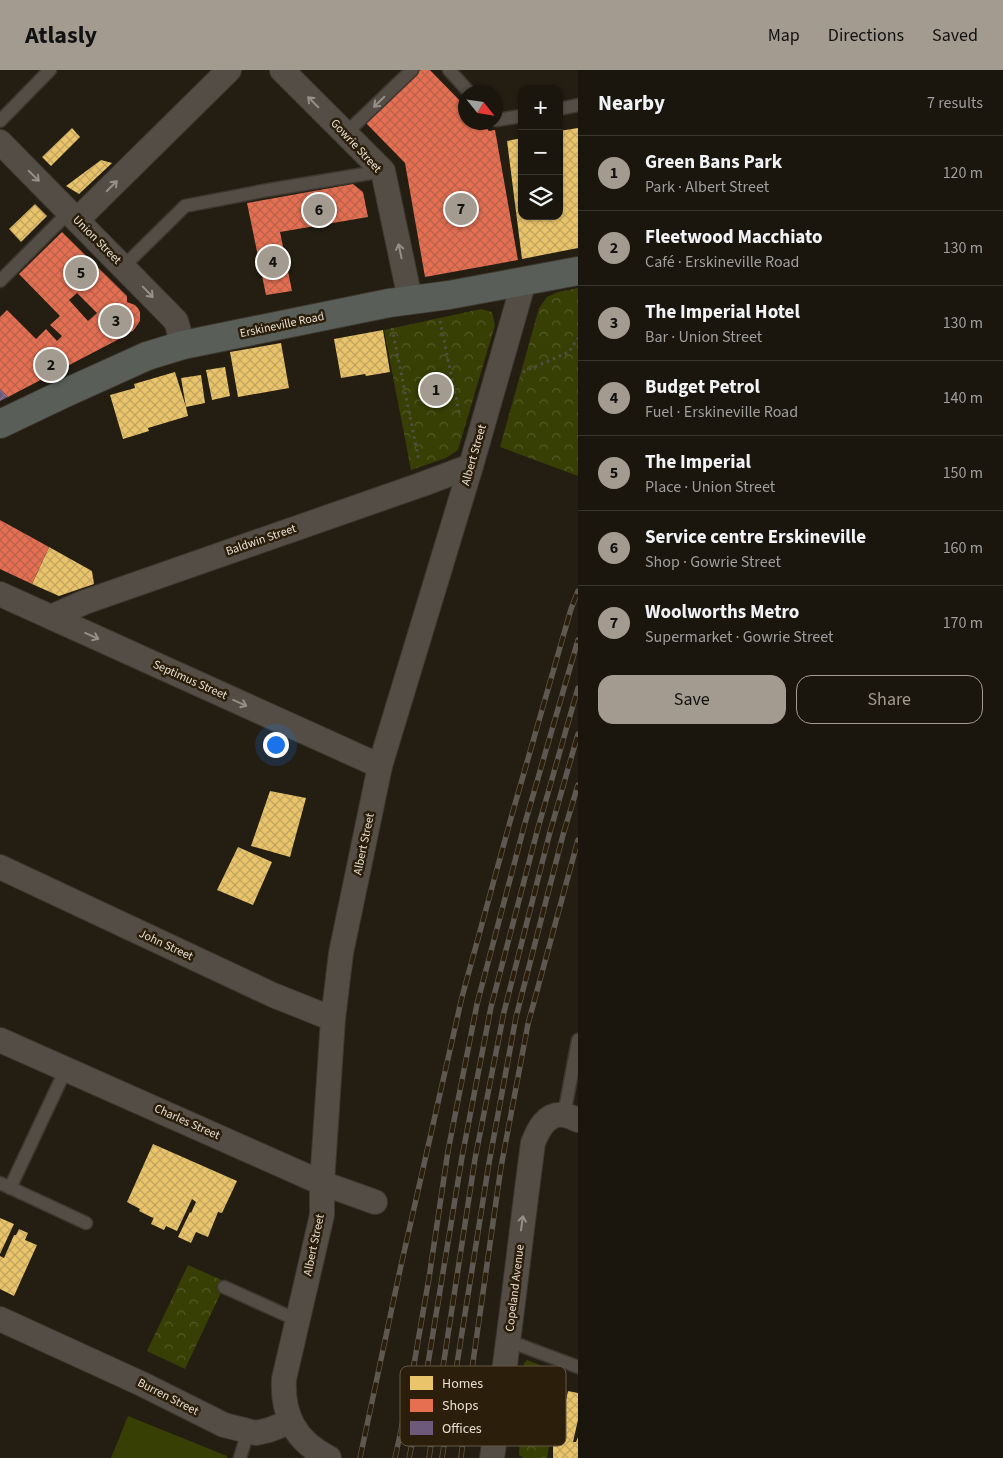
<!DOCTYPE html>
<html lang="en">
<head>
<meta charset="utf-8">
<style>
	:root { --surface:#1a160e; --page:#27231c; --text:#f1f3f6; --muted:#9f9f9e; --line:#38352e; --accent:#a39b8f }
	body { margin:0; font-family:"Source Sans 3",sans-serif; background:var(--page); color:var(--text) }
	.controls { position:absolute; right:15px; top:15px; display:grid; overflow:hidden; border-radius:10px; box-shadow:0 1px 4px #0004 }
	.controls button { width:45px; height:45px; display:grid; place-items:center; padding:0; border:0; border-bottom:1px solid var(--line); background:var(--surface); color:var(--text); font:25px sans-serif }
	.compass { position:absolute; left:458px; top:15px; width:45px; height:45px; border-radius:50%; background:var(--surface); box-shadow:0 1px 4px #0004; rotate:120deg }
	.you { position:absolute; left:275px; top:674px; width:18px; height:18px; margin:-12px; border:4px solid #fff; border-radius:50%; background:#1a73e8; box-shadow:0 0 0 8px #1a73e833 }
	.badge { display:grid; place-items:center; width:32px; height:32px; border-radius:50%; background:var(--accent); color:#111; font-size:16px; font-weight:700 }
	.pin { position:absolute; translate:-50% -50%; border:2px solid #fff; box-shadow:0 1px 5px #0006 }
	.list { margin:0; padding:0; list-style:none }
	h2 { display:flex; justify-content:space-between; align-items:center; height:65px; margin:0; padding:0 20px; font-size:21px }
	h2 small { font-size:16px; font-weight:400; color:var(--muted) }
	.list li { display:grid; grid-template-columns:32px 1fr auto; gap:15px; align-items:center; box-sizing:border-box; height:75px; padding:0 20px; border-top:1px solid var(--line) }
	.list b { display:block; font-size:19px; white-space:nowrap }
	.list p { margin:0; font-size:16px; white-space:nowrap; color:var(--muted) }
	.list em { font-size:16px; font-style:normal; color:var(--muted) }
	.actions { display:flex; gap:10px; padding:15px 20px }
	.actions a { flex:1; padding:11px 0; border:1px solid var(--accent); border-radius:15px; text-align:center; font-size:18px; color:var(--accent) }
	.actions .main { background:var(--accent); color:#111 }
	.icon { flex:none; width:28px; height:28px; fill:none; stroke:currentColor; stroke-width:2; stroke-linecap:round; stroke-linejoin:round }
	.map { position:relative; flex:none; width:578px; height:1388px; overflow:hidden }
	header { display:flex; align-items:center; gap:30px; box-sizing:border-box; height:70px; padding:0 25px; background:var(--accent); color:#111 }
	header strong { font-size:24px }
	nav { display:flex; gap:28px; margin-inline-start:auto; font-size:18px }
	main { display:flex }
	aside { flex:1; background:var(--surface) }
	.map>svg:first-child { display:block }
	.green { fill:#373f04 }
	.park { fill:url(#park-crowns) }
	.homes { fill:url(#homes-cross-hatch) }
	.shops { fill:url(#shops-cross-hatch); fill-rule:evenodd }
	.offices { fill:url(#offices-cross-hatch) }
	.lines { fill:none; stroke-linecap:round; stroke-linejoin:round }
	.service-casing { stroke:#3d372f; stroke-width:15 }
	.minor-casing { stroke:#3d372f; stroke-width:26 }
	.primary-casing { stroke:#3d372f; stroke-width:30 }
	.path { stroke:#534d46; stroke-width:3; stroke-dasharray:2.5 4; stroke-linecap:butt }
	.service { stroke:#534d45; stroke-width:12 }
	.minor { stroke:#534d45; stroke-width:24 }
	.primary { stroke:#595f58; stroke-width:28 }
	.rail-casing { stroke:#5e5850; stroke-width:5.5 }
	.rail { stroke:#2b1e0a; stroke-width:4; stroke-dasharray:11; stroke-linecap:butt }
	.oneway { stroke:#968f85 }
	.labels { text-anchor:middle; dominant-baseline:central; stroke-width:5; stroke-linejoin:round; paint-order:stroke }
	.street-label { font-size:12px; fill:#e8dfd3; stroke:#2b1e0a }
	.key { fill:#2b1e0a; stroke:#645846; stroke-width:1 }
	.key-label { font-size:14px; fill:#e8dfd3 }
</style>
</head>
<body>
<header>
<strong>Atlasly</strong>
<nav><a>Map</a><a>Directions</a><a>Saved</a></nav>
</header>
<main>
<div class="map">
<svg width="578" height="1388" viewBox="0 0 578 1388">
	<defs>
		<pattern id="park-crowns" width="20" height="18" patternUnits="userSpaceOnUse" patternTransform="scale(1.25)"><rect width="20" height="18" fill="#373f04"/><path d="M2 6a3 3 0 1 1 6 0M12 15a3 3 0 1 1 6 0" fill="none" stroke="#545a28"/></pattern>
		<pattern id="homes-cross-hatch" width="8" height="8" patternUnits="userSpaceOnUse" patternTransform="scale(1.25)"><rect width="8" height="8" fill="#e9c46a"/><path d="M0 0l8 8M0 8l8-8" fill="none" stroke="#c0a45f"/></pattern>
		<pattern id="shops-cross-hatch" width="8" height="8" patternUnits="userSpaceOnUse" patternTransform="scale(1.25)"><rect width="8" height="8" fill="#e76f51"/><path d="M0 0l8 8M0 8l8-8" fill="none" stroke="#b7624c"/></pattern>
		<pattern id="offices-cross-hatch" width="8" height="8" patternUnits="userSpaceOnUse" patternTransform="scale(1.25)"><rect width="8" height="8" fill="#6d597a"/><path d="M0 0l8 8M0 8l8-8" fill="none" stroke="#82708c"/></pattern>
	</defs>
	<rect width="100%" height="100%" fill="#231d12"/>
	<polygon class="green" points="128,1346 227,1386 227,1388 111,1388"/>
	<g class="park">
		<polygon points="578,218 578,406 500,377 539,238 547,227 558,222"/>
		<polygon points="481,239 492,242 495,255 458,380 446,388 411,400 384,260"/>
		<polygon points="188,1195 226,1212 185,1299 147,1281"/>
		<polygon points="527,1290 563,1304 547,1388 523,1388 519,1385 524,1293"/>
	</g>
	<g class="homes">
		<polygon points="72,58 80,67 51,96 42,87"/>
		<polygon points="578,58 578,178 522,189 507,71 522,68 522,146 559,146 559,61"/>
		<polygon points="101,90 112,93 79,124 66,116"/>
		<polygon points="35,134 47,146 21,172 9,159"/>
		<polygon points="383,260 390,302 366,306 365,304 341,308 334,269"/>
		<polygon points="281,273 289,318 238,327 230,282"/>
		<polygon points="225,297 230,326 212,330 206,300"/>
		<polygon points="175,302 186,337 181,308 201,305 205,333 186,337 188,346 148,358 149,361 123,369 110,325 135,318 134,314"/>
		<polygon points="49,477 92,501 94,514 59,526 32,514"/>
		<polygon points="270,721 306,728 290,787 251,776"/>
		<polygon points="238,777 272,792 253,835 217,820"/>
		<polygon points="153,1074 237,1111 222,1143 218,1142 208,1167 196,1162 191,1173 178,1167 190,1142 191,1143 196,1132 192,1129 177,1161 166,1156 164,1160 151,1154 154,1147 153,1148 139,1141 140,1139 127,1132"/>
		<polygon points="0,1148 14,1154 0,1184"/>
		<polygon points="19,1159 28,1163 25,1170 37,1175 14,1226 0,1219 0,1186 4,1188 14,1165 16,1165"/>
		<polygon points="568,1321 578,1323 578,1350 573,1372 576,1372 578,1367 578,1388 553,1388 553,1377 557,1364 559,1365"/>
	</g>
	<g class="shops">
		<polygon points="420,0 430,0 466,37 466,52 481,52 489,61 495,60 518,190 425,207 405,93 366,53"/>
		<polygon points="353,114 363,122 368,147 280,162 292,221 266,225 247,133"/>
		<path d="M62 162 127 226V232L135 235 138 238 140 242V251L133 261 126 264H122L121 268 8 327 0 319V247L7 240 36 269 46 259 57 271 62 266 50 255 60 246 19 204ZM77 223 97 243 88 251 69 230Z"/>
		<polygon points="0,450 49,477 32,514 0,499"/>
	</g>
	<polygon class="offices" points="0,319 8,327 0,331"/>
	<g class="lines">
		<g class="service-casing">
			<g id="service">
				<polyline points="449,0 469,22"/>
				<polyline points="559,39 578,35"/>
				<polyline points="496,50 522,46"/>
				<polyline points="0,51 50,0"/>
				<polyline points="345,64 412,0"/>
				<polyline points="123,197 185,136 268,120 383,101"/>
				<polyline points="0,211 69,142"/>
				<polyline points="564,1045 578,970"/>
				<polyline points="0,1113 86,1153"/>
				<polyline points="10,1118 66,999"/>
				<polyline points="224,1217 297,1250"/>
				<polyline points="509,1271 578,1297"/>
				<polyline points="240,1388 248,1361"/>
			</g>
		</g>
		<g class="minor-casing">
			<g id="minor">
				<polyline points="282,0 383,101 410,229"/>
				<polyline points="0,72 176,251 183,275"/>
				<polyline points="77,150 229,0"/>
				<polyline points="0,524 380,696"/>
				<polyline points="51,547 85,532 423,414 471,396"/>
				<polyline points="0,797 273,925 333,949"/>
				<polyline points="0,970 322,1113 375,1132"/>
				<polyline points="0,1249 142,1314 224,1355 256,1363 269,1360 290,1352"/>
				<path d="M329 1388C295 1371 282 1345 284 1309L322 1145V1113L333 949 341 883 380 696 471 396 524 211"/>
				<path d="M492 1388C508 1283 519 1178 533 1073 538 1060 546 1043 563 1045 568 1045 573 1048 578 1050"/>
			</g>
		</g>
		<g class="primary-casing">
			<polyline id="primary" points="0,354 63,324 147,286 183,275 389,233 449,225 578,201"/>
		</g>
		<g class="path">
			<polyline points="440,251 460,347"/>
			<polyline points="392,258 419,391"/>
			<polyline points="523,302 569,282 578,268"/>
		</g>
		<use href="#service" class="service"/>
		<use href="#minor" class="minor"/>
		<use href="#primary" class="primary"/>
		<g class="rail-casing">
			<g id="rail">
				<polyline points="360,1388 400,1200 462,927 511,748 571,539 578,521"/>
				<polyline points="395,1388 409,1323 429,1208 448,1081 477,934 525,753 578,570"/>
				<polyline points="409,1388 423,1324 462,1087 491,937 538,758 578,618"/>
				<polyline points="429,1388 475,1089 504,942 550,762 578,664"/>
				<polyline points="442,1388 489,1093 516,947 563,765 578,715"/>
				<polyline points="461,1388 467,1334 501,1097 528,954 578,770"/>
			</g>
		</g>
		<use href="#rail" class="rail"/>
	</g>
	<defs><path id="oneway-shaft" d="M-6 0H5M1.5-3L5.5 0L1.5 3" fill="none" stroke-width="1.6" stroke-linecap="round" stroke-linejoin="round" transform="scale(1.25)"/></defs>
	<g class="oneway">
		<use href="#oneway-shaft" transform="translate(313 32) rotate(-135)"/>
		<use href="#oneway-shaft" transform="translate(379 32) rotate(136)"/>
		<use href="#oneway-shaft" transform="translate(34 106) rotate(45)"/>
		<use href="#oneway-shaft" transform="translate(112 116) rotate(-45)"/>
		<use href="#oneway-shaft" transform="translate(400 181) rotate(-102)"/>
		<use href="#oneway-shaft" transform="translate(148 222) rotate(46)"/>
		<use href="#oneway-shaft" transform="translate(92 566) rotate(24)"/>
		<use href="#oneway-shaft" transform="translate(240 633) rotate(24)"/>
		<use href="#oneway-shaft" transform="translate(522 1153) rotate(-82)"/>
	</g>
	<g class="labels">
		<g class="street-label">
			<text transform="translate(356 76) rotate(47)">Gowrie Street</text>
			<text transform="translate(97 170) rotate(45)">Union Street</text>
			<text transform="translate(282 255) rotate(-12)">Erskineville Road</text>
			<text transform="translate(474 385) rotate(-74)">Albert Street</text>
			<text transform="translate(261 470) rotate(-19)">Baldwin Street</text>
			<text transform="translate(190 610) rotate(24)">Septimus Street</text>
			<text transform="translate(364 774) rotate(-78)">Albert Street</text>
			<text transform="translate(166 875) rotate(25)">John Street</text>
			<text transform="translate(187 1052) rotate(24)">Charles Street</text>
			<text transform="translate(314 1175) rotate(-78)">Albert Street</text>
			<text transform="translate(515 1218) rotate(-83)">Copeland Avenue</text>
			<text transform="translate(168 1327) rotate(27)">Burren Street</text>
		</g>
	</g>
	<rect x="400" y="1296" width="166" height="80" rx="8" class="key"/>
	<rect x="410" y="1306" width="23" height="14" fill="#e9c46a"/>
	<rect x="410" y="1329" width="23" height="13" fill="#e76f51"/>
	<rect x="410" y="1351" width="23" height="14" fill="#6d597a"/>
	<g class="key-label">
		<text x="442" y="1318">Homes</text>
		<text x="442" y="1340">Shops</text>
		<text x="442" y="1363">Offices</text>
	</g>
</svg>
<div class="controls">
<button>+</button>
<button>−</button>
<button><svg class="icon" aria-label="layers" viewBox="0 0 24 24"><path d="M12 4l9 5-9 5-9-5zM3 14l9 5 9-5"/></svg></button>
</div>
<svg class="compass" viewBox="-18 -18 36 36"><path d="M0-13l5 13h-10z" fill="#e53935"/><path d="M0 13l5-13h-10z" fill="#9f9f9e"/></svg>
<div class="you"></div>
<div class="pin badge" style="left:436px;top:320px">1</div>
<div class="pin badge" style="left:51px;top:295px">2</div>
<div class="pin badge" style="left:116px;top:251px">3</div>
<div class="pin badge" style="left:273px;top:192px">4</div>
<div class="pin badge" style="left:81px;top:203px">5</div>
<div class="pin badge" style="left:319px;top:140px">6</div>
<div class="pin badge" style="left:461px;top:139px">7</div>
</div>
<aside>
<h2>Nearby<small>7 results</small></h2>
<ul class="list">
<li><span class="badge">1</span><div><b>Green Bans Park</b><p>Park · Albert Street</p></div><em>120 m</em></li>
<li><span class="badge">2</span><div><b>Fleetwood Macchiato</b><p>Café · Erskineville Road</p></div><em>130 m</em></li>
<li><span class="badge">3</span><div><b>The Imperial Hotel</b><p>Bar · Union Street</p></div><em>130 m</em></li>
<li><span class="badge">4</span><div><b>Budget Petrol</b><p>Fuel · Erskineville Road</p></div><em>140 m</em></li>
<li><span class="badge">5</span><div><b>The Imperial</b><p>Place · Union Street</p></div><em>150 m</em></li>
<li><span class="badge">6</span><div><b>Service centre Erskineville</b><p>Shop · Gowrie Street</p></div><em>160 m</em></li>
<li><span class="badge">7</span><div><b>Woolworths Metro</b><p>Supermarket · Gowrie Street</p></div><em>170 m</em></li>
</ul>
<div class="actions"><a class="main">Save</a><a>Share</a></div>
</aside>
</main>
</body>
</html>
